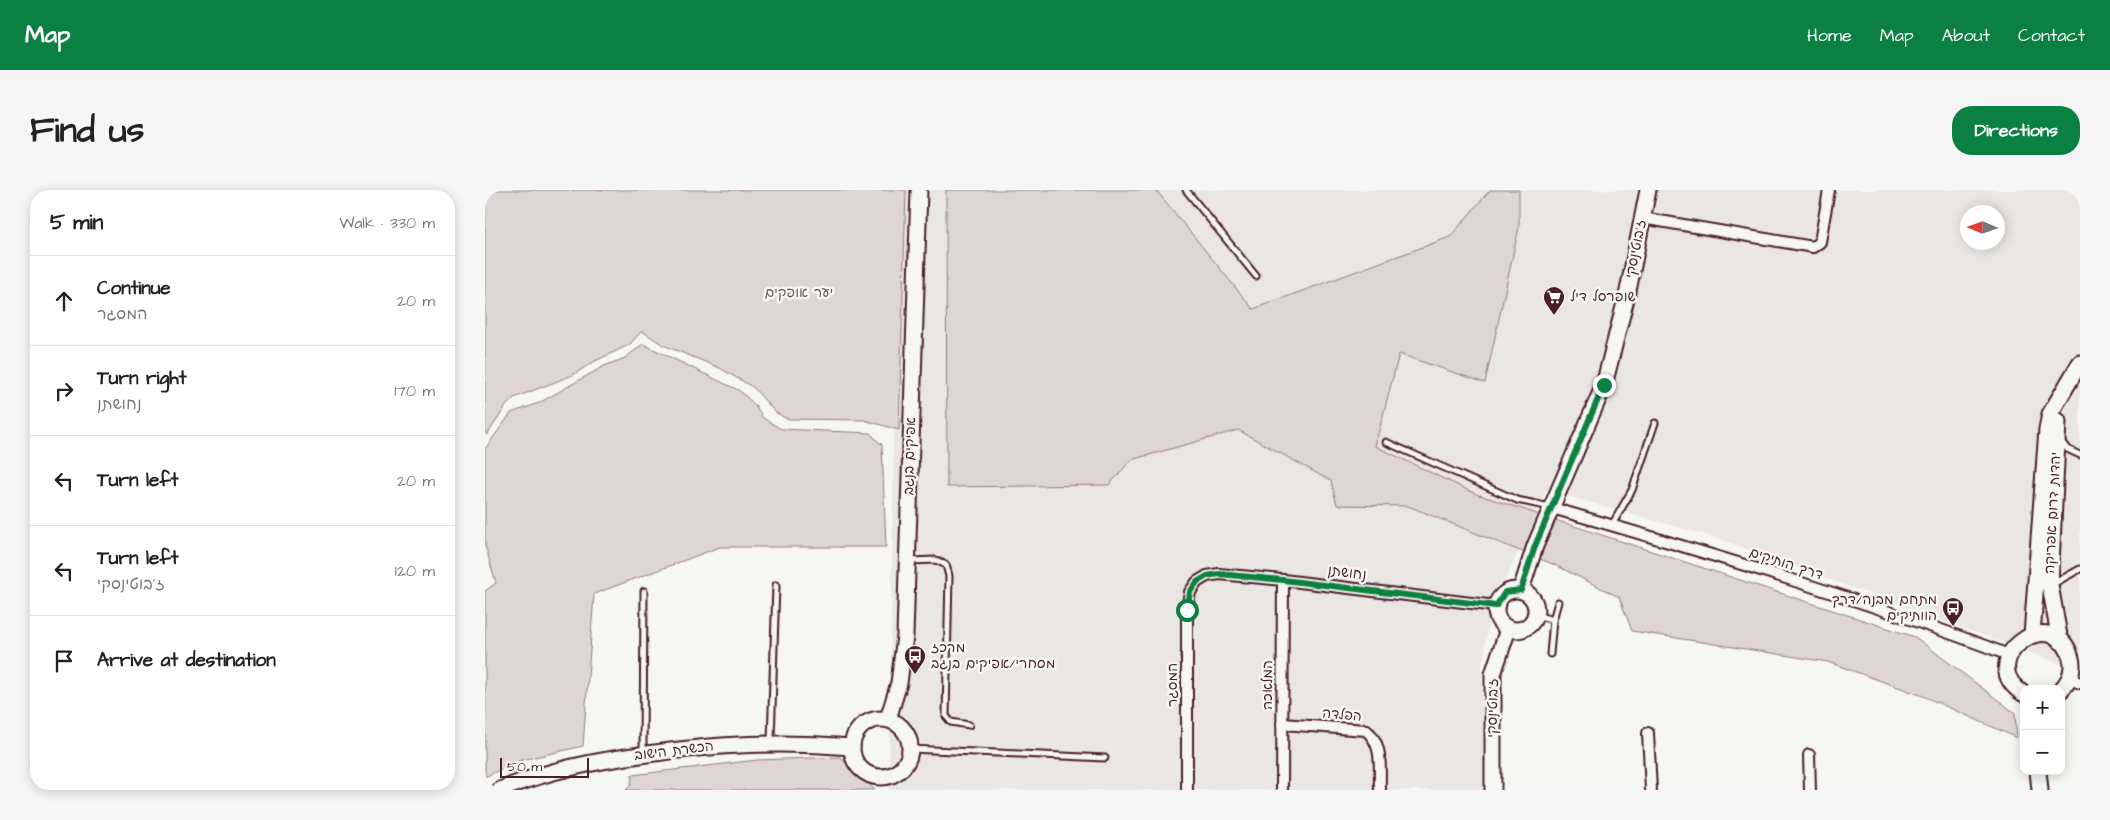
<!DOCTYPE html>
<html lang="en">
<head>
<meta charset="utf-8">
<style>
	:root { --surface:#fff; --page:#f6f6f6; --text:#222; --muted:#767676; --line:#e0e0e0; --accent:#0b8043 }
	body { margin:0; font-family:"Architects Daughter","Playpen Sans Hebrew",sans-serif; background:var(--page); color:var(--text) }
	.controls { position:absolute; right:15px; bottom:15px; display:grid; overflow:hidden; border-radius:10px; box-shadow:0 2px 12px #0003 }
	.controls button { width:45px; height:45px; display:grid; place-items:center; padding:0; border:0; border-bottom:1px solid var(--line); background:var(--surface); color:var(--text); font:25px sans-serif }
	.compass { position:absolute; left:1475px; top:15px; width:45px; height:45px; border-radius:50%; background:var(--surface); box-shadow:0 2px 12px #0003; rotate:272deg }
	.scale { position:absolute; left:15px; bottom:12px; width:89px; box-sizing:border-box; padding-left:5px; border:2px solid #4a1f2b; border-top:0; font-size:14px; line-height:18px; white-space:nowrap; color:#4a1f2b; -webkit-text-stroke:4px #f6f6f2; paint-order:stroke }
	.stop { position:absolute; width:15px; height:15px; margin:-11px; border:4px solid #0b8043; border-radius:50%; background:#fff }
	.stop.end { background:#0b8043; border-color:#fff; box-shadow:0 1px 5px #0008 }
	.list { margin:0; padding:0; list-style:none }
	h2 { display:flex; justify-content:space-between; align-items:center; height:65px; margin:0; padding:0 20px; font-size:21px }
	h2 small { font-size:16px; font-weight:400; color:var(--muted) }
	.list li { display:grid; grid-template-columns:32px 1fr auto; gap:15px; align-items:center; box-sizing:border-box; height:90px; padding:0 20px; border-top:1px solid var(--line) }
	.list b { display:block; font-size:19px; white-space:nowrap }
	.list p { margin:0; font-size:16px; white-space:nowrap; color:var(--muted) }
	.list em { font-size:16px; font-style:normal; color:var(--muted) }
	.icon { flex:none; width:28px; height:28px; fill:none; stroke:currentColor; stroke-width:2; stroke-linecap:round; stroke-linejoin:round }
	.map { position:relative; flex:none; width:1595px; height:600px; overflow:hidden; border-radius:20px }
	header { display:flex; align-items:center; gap:30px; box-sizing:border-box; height:70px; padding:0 25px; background:var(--accent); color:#fff }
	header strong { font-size:24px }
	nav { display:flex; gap:28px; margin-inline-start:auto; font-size:18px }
	.intro { display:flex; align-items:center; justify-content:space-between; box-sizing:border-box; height:120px; padding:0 30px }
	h1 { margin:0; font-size:35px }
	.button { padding:12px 22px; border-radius:20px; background:var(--accent); color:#fff; font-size:18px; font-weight:700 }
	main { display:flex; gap:30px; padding:0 30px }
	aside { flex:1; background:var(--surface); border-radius:20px; box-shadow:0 2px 12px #0003 }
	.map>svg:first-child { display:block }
	.built { fill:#e9e6e3; fill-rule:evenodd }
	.green { fill:#ddd6d5; stroke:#947a80 }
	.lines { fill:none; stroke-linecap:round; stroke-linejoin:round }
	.lane-casing { stroke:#4a1f2b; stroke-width:9 }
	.street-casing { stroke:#4a1f2b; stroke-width:14 }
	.secondary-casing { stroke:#4a1f2b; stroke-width:19 }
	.lane { stroke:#f6f6f2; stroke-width:5 }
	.street { stroke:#f6f6f2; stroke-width:10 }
	.secondary { stroke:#f6f6f2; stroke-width:15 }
	.route { stroke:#0b8043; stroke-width:6 }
	.labels { text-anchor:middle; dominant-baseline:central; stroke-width:5; stroke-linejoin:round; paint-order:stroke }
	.street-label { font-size:14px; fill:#4a1f2b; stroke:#f6f6f2 }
	.park-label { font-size:14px; fill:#6f4d56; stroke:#f6f6f2 }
	.poi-label { font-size:14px; fill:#4a1f2b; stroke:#f6f6f2; text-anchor:start }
</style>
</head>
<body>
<header>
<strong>Map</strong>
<nav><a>Home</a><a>Map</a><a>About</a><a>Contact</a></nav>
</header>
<div class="intro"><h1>Find us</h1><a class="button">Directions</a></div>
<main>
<aside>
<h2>5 min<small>Walk · 330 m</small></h2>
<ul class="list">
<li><svg class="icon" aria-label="ahead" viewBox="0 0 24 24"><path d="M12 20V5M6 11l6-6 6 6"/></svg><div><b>Continue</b><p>המסגר</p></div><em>20 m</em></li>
<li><svg class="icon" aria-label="right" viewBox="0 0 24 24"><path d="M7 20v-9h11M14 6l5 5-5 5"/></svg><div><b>Turn right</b><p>נחושתן</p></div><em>170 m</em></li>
<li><svg class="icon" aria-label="left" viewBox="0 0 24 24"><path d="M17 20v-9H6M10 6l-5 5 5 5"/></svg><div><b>Turn left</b></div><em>20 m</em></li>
<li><svg class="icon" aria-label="left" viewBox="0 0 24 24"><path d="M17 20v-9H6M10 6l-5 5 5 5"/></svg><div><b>Turn left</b><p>ז'בוטינסקי</p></div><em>120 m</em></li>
<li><svg class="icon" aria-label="arrive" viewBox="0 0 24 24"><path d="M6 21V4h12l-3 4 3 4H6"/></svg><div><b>Arrive at destination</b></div></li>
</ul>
</aside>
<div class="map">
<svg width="1595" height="600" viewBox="0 0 1595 600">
	<rect width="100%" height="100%" fill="#f6f6f2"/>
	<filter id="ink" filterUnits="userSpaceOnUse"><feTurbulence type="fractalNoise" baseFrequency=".02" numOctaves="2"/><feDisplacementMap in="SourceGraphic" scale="10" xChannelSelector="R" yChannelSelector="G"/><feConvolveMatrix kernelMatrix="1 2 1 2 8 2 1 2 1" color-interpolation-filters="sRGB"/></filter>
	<g filter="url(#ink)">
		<path class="built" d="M412 0H1595V481L1232 348 1061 300 1005 424 997 476 999 600H404ZM1482 22H1512V52H1482Z"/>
		<g class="green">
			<polygon points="0,0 421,0 414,240 379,230 302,229 290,222 269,198 235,178 178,155 157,141 144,155 108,172 88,185 29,208 21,216 2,245 0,243"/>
			<polygon points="461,0 671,0 768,119 965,47 1005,0 1034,0 1034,37 1000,193 914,164 890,256 991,304 1430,447 1530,523 1532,548 1438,506 1343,472 1147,441 1134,407 1070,375 923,316 852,315 846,291 753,240 646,270 624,295 462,297"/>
			<polygon points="158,154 255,201 271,216 278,228 296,239 385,243 397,255 401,357 235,357 109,404 98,556 33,571 0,587 0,401 11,393 0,355 0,259 26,223 54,213 119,176 140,168"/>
			<polygon points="355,567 390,600 141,600 146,595 147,585 272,570"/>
		</g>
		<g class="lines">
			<g class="lane-casing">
				<g id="lane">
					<polyline points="701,0 771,86"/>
					<polyline points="1576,251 1582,259 1595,265"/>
					<polyline points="901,252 1032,310 1065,317"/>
					<polyline points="1127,335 1147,300 1170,233"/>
					<polyline points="425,371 451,370 461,375 464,386 461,526 466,532 484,535"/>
					<polyline points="1568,394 1595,379"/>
					<polyline points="1051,425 1068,430"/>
					<polyline points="1065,464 1068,430 1073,412"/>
					<polyline points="286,551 291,395"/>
					<polyline points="425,559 620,568"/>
					<polyline points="158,564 159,401"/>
				</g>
			</g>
			<g class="street-casing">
				<g id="street">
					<polyline points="1157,28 1328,57 1335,52 1344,0"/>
					<path d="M1067 318C1220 362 1374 408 1524 465"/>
					<polyline points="1585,489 1595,493"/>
					<path d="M797 534 881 540C899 555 894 578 895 600"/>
					<polyline points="1163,543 1166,600"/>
					<polyline points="1324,565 1325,600"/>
					<polyline points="702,600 702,420 705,402 712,392 722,386 734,384 798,390 1011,416"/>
					<polyline points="797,600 798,390"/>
				</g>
			</g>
			<g class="secondary-casing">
				<g id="secondary">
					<polyline points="1573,231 1565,395 1575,451"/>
					<circle cx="1031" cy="420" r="20"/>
					<polyline points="1036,400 1050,356 1119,195 1143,101 1163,0"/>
					<polyline points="1547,445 1562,239 1565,224 1595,173"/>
					<path d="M1539 504C1486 471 1569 409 1586 468 1589 480 1585 491 1576 500"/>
					<polyline points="403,529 414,493 420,446 434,0"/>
					<circle cx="396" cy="558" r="29"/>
					<polyline points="1553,581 1555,600"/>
					<path d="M15 600C63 580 111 571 162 564 233 554 296 551 367 557"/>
					<polyline points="1008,600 1008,484 1023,439"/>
				</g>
			</g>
			<use href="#lane" class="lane"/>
			<use href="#street" class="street"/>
			<use href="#secondary" class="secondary"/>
		</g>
	</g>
	<g class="lines" filter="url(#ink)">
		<polyline class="route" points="702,420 705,402 712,392 722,386 734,384 798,390 1011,416 1020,402 1036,400 1050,356 1119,195"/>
	</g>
	<defs>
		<g id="supermarket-pin" transform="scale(1.125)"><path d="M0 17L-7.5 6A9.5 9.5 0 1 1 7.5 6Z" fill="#4a1f2b" stroke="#f6f6f2"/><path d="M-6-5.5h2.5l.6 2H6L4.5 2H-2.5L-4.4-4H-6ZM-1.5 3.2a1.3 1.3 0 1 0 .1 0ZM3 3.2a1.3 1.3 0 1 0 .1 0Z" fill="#fff"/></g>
		<g id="bus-pin" transform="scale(1.125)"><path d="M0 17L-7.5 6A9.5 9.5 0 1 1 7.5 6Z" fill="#4a1f2b" stroke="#f6f6f2"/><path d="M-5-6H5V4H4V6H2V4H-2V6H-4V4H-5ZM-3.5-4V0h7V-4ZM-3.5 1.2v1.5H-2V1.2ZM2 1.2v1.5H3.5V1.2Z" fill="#fff"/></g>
	</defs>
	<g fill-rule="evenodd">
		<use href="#supermarket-pin" x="1069" y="107"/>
		<use href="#bus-pin" x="1468" y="418"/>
		<use href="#bus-pin" x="430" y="466"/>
	</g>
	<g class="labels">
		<g class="street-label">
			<text transform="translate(1151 59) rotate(-79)">ז'בוטינסקי</text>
			<text transform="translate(425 266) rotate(-88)">אפיקים בנגב</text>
			<text transform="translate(1568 323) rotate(-87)">יהדות דרום אפריקה</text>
			<text transform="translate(1301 374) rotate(18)">דרך הותיקים</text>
			<text transform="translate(862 383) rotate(7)">נחושתן</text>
			<text transform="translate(688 495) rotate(-90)">המסגר</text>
			<text transform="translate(783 495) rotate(-90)">המלאכה</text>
			<text transform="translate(1008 518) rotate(-89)">ז'בוטינסקי</text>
			<text transform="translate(857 525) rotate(5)">הפלדה</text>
			<text transform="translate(189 561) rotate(-7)">הכשרת הישוב</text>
		</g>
		<g class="park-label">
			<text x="314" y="103">יער אופקים</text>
		</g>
		<g class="poi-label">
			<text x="1085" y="107">שופרסל דיל</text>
			<text x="1452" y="410" text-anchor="end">מתחם מבנה/דרך<tspan x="1452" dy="16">הוותיקים</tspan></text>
			<text x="446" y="458">מרכז<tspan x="446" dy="16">מסחרי/אפיקים בנגב</tspan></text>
		</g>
	</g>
</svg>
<div class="controls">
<button>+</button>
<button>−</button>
</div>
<svg class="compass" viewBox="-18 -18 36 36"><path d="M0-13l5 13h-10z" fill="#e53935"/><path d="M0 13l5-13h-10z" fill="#767676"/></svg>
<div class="scale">50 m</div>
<div class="stop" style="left:702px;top:420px"></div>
<div class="stop end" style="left:1119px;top:195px"></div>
</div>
</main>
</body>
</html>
